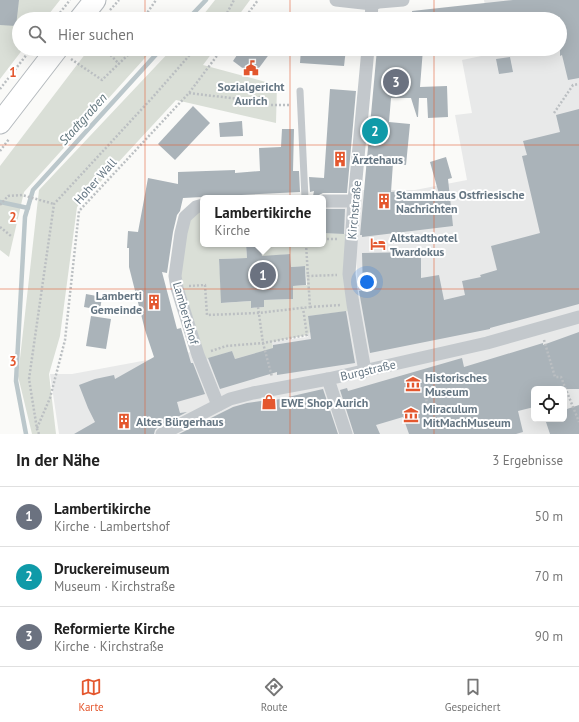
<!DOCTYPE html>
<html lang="de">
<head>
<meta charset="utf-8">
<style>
	:root { --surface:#fff; --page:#f6f6f6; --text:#222; --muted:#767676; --line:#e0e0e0; --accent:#e4572e }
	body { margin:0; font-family:"PT Sans",sans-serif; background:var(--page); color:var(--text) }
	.controls { position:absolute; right:12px; bottom:12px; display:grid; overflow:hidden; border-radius:6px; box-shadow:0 4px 16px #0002 }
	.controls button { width:36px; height:36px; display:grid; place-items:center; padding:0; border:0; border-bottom:1px solid var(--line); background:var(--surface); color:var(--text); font:20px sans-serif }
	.you { position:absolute; left:367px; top:282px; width:14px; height:14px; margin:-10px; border:3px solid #fff; border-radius:50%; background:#1a73e8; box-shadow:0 0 0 6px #1a73e833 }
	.badge { display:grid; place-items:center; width:26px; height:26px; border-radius:50%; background:var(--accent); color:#fff; font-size:13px; font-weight:700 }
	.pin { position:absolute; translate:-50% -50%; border:2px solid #fff; box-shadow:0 1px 4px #0006 }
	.popup { position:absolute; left:200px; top:195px; width:126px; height:52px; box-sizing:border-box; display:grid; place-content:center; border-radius:6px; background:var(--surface); filter:drop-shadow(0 1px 3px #0005); font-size:13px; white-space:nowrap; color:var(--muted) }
	.popup b { font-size:15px; color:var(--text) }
	.popup::after { content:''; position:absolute; left:50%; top:100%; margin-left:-8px; border:8px solid transparent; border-top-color:var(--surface) }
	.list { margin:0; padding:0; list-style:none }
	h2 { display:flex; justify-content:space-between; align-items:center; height:52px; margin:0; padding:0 16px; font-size:17px }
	h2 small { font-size:13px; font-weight:400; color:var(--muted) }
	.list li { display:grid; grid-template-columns:26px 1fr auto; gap:12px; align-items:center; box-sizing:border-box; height:60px; padding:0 16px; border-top:1px solid var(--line) }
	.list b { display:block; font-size:15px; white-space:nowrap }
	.list p { margin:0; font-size:13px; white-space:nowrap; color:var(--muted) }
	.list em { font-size:13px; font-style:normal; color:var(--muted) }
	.icon { flex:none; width:22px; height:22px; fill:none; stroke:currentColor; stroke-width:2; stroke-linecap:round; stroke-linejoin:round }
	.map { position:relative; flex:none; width:579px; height:434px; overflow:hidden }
	.search { position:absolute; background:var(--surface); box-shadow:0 4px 16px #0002; left:12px; right:12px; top:12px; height:44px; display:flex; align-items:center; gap:10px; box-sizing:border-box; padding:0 14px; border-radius:22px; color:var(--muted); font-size:15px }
	.sheet { height:232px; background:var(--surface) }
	nav { display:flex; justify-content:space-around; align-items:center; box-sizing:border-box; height:56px; border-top:1px solid var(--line); background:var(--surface); font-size:11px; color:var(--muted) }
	nav a { display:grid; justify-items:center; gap:2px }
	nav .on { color:var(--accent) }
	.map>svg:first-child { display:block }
	.built { fill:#e8e9e9; fill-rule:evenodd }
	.green { fill:#dadfd7 }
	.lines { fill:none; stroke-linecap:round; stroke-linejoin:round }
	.stream { stroke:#bbc7cb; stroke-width:4.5 }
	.building { fill:#aab3b9 }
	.primary-casing { stroke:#b5babe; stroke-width:23 }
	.path { stroke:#bbbfc2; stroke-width:2.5; stroke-dasharray:2 2; stroke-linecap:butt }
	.lane { stroke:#c3c8cc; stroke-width:7 }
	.street { stroke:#c3c8cc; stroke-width:13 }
	.primary { stroke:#fff; stroke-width:21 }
	.grid { fill:none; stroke:#e4572e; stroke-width:1; stroke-opacity:0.55 }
	.labels { text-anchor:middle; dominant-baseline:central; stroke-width:4; stroke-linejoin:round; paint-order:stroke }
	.poi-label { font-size:12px; font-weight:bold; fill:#657683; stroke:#fff; text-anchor:start }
	.street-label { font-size:12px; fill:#657683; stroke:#fff }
	.water-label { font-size:13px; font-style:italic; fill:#60757c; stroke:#fff }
	.grid-label { font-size:13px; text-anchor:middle; font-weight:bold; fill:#e4572e; stroke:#fff; stroke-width:4; stroke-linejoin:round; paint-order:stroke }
</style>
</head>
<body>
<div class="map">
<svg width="579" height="434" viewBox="0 0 579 434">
	<rect width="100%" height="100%" fill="#fafaf8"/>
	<path class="built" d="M484 0H579V434H59L50 374H72L207 349 308 337 305 312 359 305 355 239 323 238V203L359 202 360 190H415L467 180 455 115 472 113 462 60 491 54 490 49H560V19H487ZM534 389H564V419H534Z"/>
	<g class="green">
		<polygon points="0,0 60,0 45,19 19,19 19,49 23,49 0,79"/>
		<polygon points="215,0 250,0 236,19 200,19"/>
		<polygon points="89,49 153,49 24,192 9,257 0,250 0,166"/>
		<polygon points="172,49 215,49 203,65 277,85 276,123 176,100 77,207 60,336 49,374 56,434 32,434 18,376 39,190"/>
		<polygon points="203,205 203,244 246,244 247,258 219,259 222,303 251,301 251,308 264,307 264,300 293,299 292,286 307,285 305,266 291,267 290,254 262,257 260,244 323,244 323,233 352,234 349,311 308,316 310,332 307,335 272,342 273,349 260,352 235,359 232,351 206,359 177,288 190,211"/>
	</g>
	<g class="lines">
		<g class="stream">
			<polyline points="188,19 206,0"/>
			<polyline points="0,202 28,208"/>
			<polyline points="26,434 16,381 25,217 33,190 161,49"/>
		</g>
	</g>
	<g class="building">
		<polygon points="0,0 19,0 16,26 0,25"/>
		<polygon points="513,0 579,0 579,78 568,80 562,55 560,56 560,17 535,19 413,19 412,11"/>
		<polygon points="241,49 273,49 253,76 233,61"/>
		<polygon points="301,49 346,49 344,66 300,63"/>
		<polygon points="377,49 423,49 420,87 447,86 448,117 428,118 427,98 419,98 418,117 417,117 411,98 391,98 389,122 410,124 406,165 393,163 391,192 403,191 403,198 439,194 430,162 446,157 452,178 448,179 453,226 362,237 362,235 360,235"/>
		<polygon points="510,57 513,72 499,74 496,59"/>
		<polygon points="330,89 356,91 347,193 323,193 317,196 313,196 314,191 310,192 309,177 324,178"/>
		<polygon points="193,106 210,123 175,160 158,144"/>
		<polygon points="579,109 579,304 490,328 490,329 370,353 359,291 363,290 362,253 421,252 421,278 439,275 444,300 465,295 462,281 481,277 480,275 497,270 491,246 540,233 522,156 527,155 523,141 560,132 556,115"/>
		<polygon points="242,121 243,136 220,137 219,123"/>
		<polygon points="282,129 294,129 293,171 299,171 300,192 183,198 180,211 177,215 173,232 167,273 162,272 177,329 181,328 191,363 193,363 205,394 177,402 180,413 187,412 158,427 155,430 154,434 74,434 95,422 88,408 79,385 95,379 114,375 115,379 154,357 145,330 129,267 129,248 127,248 128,231 138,232 148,178 178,184 178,172 235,170 235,173 260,171 259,148 281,147"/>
		<polygon points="323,209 345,209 344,234 323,233"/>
		<polygon points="246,244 260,244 262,256 290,254 291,267 305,266 306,285 293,286 293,299 264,300 264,307 251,308 251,301 221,303 219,259 247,258"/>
		<polygon points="86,294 102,297 100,310 84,307"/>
		<polygon points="346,311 355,363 277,375 277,372 220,389 208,358 232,351 235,359 273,348 273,345 311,339 308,316"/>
		<polygon points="91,316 111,319 106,349 86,346"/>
		<polygon points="579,332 579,389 534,389 534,407 518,411 523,432 516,434 409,434 403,417 376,425 380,434 354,434 340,390 347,388 348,391 462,358 464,367 543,343 543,345"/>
		<polygon points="323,389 338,434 179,434 233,407 247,403 275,399 275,400"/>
		<polygon points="579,405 579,434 550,434 545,419 564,419 564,410"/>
	</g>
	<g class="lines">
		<g class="primary-casing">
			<g id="primary">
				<polyline points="80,19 95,0"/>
				<polyline points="0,123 57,49"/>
			</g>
		</g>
		<g class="path">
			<polyline points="110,10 119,0"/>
			<polyline points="55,19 70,0"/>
			<polyline points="143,19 156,0"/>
			<polyline points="222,19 227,13 234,0"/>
			<polyline points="244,19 258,0"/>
			<polyline points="105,49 119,64"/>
			<polyline points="71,59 102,80 132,51 133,49"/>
			<polyline points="0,89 31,49"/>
			<polyline points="189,93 255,101 259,105 260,97 255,101"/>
			<polyline points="259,105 291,105"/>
			<polyline points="554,113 573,85 579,84"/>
			<polyline points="0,151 9,139"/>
			<polyline points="0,205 8,196 22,195 54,204"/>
			<polyline points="0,227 11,236"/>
			<polyline points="323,239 339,239"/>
			<polyline points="306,244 308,276"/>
			<polyline points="189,286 205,285 207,315 258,313 310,307 308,276 337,275"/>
			<polyline points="258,307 263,343 272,377"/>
			<polyline points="310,307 340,305"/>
			<polyline points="544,340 555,377 561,377 579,422"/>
			<polyline points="211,351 226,346 263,343 307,335 303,308"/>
			<polyline points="422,411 429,410 424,391"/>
			<polyline points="37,428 50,398 65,340 79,211 189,93 222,49"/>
			<polyline points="39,434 37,429 29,379 54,204 152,98 195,49"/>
		</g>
		<polyline class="lane" points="300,91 305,198"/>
		<g class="street">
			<polyline points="336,0 372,4 379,2 403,0"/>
			<polyline points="371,19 372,4"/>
			<polyline points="323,201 354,201"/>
			<polyline points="203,205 196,207 185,217 181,233 175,276 177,288 198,355 218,405"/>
			<polyline points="365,371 353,304 349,274 354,201 368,49"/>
			<polyline points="328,379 346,434"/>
			<polyline points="162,434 230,399 253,393 328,379 487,343 579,317"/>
		</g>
		<use href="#primary" class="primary"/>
	</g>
	<path class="grid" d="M145 0V19M290 0V19M434 0V19M145 49V434M290 49V434M434 49V434M0 145H579M0 289H579"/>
	<defs>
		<g id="civic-bare" transform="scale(1.2)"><path d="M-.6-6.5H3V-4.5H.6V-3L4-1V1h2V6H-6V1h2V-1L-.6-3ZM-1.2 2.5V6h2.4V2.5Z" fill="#e4572e" stroke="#fff" stroke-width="2.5" paint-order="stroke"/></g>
		<g id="building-bare" transform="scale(1.2)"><path d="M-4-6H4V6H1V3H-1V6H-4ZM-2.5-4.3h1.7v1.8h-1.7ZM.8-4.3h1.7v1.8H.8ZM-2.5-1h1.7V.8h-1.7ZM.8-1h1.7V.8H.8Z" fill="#e4572e" stroke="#fff" stroke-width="2.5" paint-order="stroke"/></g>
		<g id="hotel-bare" transform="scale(1.2)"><path d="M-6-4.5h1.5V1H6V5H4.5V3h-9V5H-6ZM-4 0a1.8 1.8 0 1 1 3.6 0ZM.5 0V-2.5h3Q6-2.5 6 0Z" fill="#e4572e" stroke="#fff" stroke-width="2.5" paint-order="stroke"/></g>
		<g id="museum-bare" transform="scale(1.2)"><path d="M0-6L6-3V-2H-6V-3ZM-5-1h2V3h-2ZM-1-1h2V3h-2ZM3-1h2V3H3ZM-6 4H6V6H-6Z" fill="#e4572e" stroke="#fff" stroke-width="2.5" paint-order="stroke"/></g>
		<g id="shop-bare" transform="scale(1.2)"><path d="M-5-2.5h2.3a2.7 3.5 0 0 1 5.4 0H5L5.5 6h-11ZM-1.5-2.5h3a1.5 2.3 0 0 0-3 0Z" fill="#e4572e" stroke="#fff" stroke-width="2.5" paint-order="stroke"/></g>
	</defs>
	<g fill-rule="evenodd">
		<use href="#civic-bare" x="251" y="68"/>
		<use href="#building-bare" x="340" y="159"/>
		<use href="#building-bare" x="384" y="201"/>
		<use href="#hotel-bare" x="378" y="244"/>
		<use href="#building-bare" x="154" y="302"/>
		<use href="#museum-bare" x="413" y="384"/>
		<use href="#shop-bare" x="269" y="402"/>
		<use href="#museum-bare" x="411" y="415"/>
		<use href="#building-bare" x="124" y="421"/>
	</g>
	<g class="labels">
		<g class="poi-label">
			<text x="251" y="86" text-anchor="middle">Sozialgericht<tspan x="251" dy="14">Aurich</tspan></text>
			<text x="352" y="159">Ärztehaus</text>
			<text x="396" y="194">Stammhaus Ostfriesische<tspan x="396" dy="14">Nachrichten</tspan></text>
			<text x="390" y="237">Altstadthotel<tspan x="390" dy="14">Twardokus</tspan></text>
			<text x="142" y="295" text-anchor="end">Lamberti<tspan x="142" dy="14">Gemeinde</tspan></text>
			<text x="425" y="377">Historisches<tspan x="425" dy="14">Museum</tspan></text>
			<text x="281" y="402">EWE Shop Aurich</text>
			<text x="423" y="408">Miraculum<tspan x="423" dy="14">MitMachMuseum</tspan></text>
			<text x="136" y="421">Altes Bürgerhaus</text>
		</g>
		<g class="street-label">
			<text transform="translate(95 181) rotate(-48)">Hoher Wall</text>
			<text transform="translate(354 210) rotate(-85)">Kirchstraße</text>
			<text transform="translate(186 313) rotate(74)">Lambertshof</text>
			<text transform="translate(368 370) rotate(-13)">Burgstraße</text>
		</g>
		<g class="water-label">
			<text transform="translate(83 119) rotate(-48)">Stadtgraben</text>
		</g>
	</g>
	<g class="grid-label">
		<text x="13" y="77">1</text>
		<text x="13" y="222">2</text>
		<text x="13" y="366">3</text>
	</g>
</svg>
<div class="controls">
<button><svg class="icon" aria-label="locate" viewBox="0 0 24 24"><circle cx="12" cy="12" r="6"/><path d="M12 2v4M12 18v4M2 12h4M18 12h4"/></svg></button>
</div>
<div class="you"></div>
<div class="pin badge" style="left:263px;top:275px;background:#6b7280">1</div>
<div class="popup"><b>Lambertikirche</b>Kirche</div>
<div class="pin badge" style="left:375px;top:131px;background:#0f9aa8">2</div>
<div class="pin badge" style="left:396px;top:82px;background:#6b7280">3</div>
<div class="search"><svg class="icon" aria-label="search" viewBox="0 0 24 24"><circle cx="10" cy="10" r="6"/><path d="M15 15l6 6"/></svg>Hier suchen</div>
</div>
<section class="sheet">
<h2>In der Nähe<small>3 Ergebnisse</small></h2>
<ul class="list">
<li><span class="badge" style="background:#6b7280">1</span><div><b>Lambertikirche</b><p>Kirche · Lambertshof</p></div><em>50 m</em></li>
<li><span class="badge" style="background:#0f9aa8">2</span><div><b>Druckereimuseum</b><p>Museum · Kirchstraße</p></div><em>70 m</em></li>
<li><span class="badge" style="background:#6b7280">3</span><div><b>Reformierte Kirche</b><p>Kirche · Kirchstraße</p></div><em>90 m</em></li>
</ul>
</section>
<nav>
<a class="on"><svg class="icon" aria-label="map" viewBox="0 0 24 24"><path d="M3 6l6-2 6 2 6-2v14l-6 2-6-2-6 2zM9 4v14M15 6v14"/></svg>Karte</a>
<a><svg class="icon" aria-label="directions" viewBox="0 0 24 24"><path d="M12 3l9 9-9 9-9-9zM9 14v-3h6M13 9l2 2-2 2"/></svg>Route</a>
<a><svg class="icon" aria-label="saved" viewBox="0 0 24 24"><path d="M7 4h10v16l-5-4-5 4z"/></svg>Gespeichert</a>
</nav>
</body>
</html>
